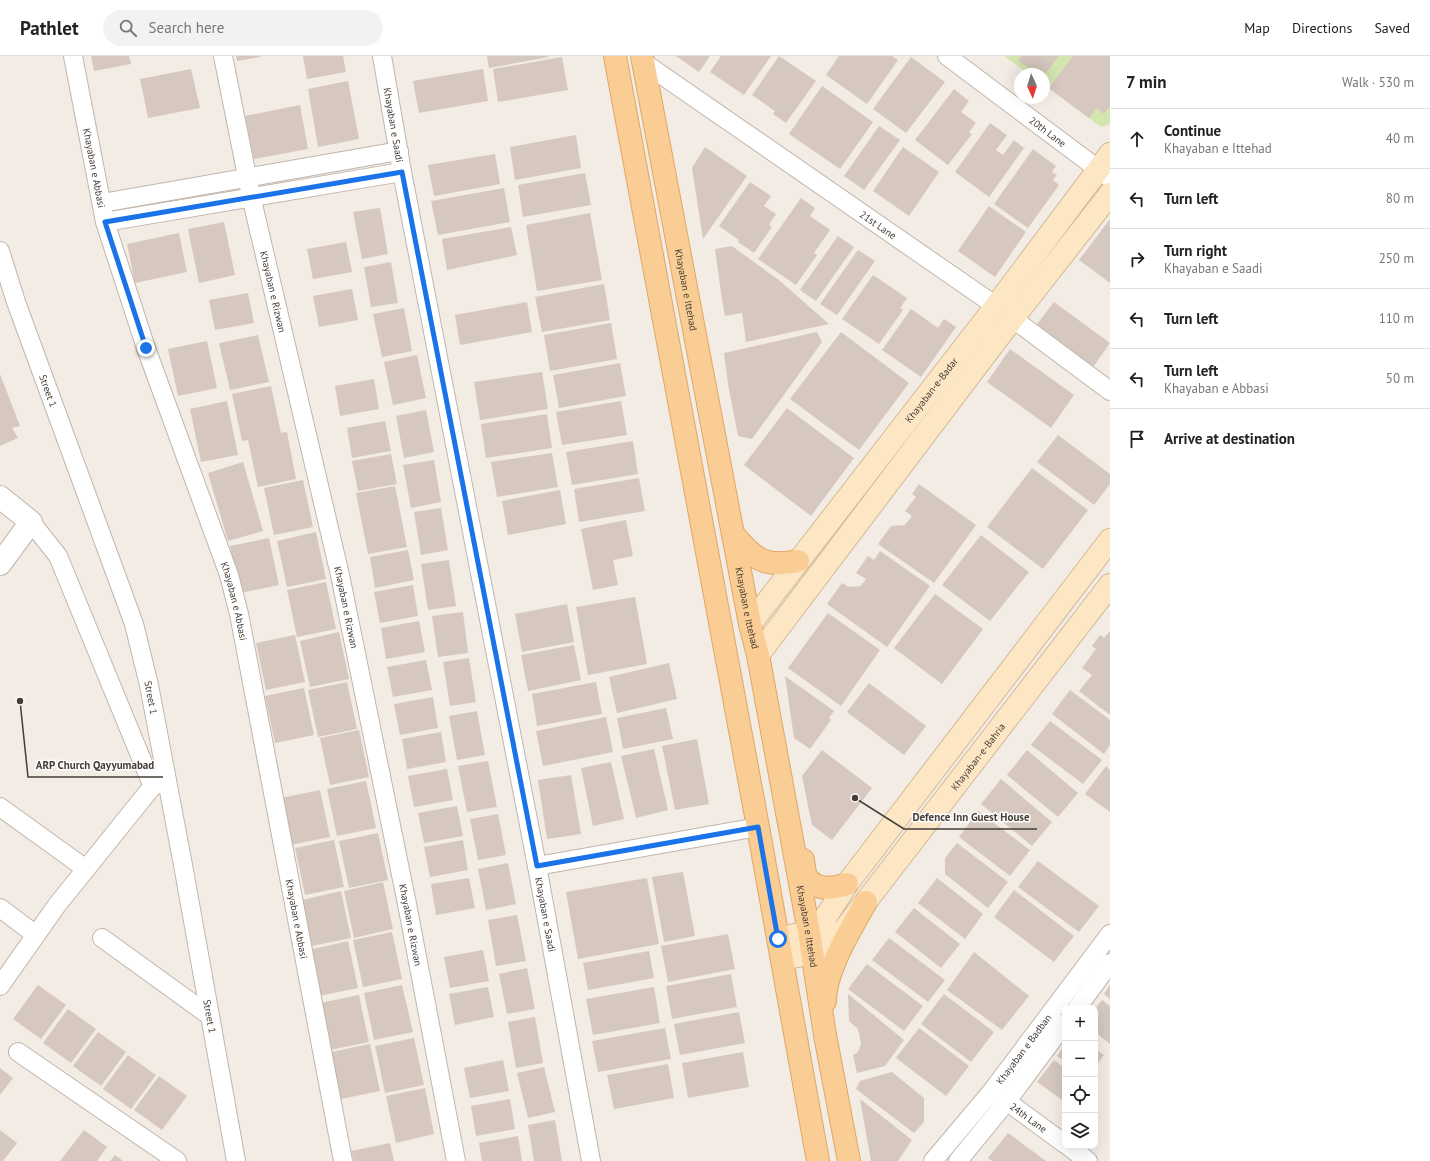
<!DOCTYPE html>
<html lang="en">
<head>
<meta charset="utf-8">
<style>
	:root { --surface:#fff; --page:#f2f2f2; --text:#222; --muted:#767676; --line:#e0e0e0 }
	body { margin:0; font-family:"PT Sans",sans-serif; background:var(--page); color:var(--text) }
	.controls { position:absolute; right:12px; bottom:12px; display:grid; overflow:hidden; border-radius:8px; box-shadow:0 4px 16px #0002 }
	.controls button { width:36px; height:36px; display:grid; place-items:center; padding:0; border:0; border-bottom:1px solid var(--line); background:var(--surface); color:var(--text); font:20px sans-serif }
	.compass { position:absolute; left:1014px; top:12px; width:36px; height:36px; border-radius:50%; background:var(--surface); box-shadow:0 4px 16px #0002; rotate:176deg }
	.stop { position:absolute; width:12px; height:12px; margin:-9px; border:3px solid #1a73e8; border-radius:50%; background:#fff }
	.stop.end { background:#1a73e8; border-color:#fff; box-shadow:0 1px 4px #0008 }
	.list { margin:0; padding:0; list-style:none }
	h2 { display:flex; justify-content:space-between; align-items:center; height:52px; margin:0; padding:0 16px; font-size:17px }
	h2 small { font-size:13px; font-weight:400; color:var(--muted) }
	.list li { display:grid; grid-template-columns:26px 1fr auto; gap:12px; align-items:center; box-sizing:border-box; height:60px; padding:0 16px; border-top:1px solid var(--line) }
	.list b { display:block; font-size:15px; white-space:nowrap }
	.list p { margin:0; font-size:13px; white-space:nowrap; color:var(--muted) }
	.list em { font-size:13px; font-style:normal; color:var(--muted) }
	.icon { flex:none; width:22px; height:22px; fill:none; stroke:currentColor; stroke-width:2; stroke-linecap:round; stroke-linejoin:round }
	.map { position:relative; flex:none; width:1110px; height:1105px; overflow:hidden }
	header { display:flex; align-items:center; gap:24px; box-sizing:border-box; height:56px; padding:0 20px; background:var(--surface); border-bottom:1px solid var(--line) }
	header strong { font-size:19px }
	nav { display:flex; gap:22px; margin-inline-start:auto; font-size:14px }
	.search { width:280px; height:36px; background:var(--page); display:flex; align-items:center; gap:10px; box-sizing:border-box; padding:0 14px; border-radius:22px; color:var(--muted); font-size:15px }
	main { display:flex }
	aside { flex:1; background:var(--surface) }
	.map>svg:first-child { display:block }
	.green { fill:#d5e5af }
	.building { fill:#d6c8be }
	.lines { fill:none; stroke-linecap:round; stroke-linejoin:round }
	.minor-casing { stroke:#c0b5ab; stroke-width:20 }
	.tertiary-casing { stroke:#c0b5ab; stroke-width:24 }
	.secondary-casing { stroke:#d3ba98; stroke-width:24 }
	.primary-casing { stroke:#dfa766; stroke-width:24 }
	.minor { stroke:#fff; stroke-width:18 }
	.tertiary { stroke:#fff; stroke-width:22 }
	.secondary { stroke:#fce6c4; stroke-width:22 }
	.primary { stroke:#facd95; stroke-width:22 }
	.route { stroke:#1a73e8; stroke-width:5 }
	.labels { text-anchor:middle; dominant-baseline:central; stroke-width:3; stroke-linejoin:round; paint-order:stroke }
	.street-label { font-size:10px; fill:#443c35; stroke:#fff }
	.leader { fill:none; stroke:#443c35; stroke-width:1.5 }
	.callout-dot { fill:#443c35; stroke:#fff; stroke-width:1.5 }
	.callout-label { font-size:11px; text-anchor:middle; font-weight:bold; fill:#443c35; stroke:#fff; stroke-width:3; stroke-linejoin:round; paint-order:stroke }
</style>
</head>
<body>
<header>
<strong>Pathlet</strong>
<div class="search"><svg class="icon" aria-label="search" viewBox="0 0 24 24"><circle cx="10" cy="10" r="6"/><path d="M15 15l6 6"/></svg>Search here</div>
<nav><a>Map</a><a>Directions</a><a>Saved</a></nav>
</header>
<main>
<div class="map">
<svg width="1110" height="1105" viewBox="0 0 1110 1105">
	<rect width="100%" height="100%" fill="#f2ece5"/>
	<polygon class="green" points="1004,0 1110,0 1110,68 1101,71 1044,29 1044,18 1029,18"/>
	<g class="building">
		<polygon points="91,0 129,0 131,8 94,15"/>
		<polygon points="236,0 260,0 260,1 237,5"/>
		<polygon points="303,0 343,0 346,16 307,23"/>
		<polygon points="487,0 548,0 549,1 489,12"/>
		<polygon points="676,0 710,0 699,16"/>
		<polygon points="721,0 771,0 744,39 710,16"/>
		<polygon points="779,0 816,25 786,67 773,58 775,55 752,39"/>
		<polygon points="839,0 892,0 898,4 867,48 826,19"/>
		<polygon points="1022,0 1059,0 1045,18 1037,18 1018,4"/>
		<polygon points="1073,0 1110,0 1110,50 1104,58 1097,52 1089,62 1049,32"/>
		<polygon points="562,1 568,34 498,46 493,13"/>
		<polygon points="911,1 945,26 906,77 873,53"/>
		<polygon points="191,13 200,52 148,62 140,23"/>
		<polygon points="483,13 488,45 419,57 413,25"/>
		<polygon points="348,25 359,83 318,91 308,33"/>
		<polygon points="822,30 873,66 840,113 789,78"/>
		<polygon points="954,33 969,45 961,56 976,67 969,76 972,78 948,109 915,84"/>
		<polygon points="300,49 308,93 254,103 245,60"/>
		<polygon points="990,67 1007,79 996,94 1003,99 1014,84 1024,92 989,141 955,116"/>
		<polygon points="879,70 900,84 864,134 844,120"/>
		<polygon points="576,79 581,112 515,124 510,91"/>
		<polygon points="705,91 747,120 703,183 692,112"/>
		<polygon points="903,91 939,116 909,160 873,135"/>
		<polygon points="1033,93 1056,110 1052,116 1057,119 1053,124 1059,129 1028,172 994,148"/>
		<polygon points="495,98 500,128 434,140 428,109"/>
		<polygon points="585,117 591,149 523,161 518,129"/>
		<polygon points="750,126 771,140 764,150 776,158 769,169 772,171 754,197 738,186 739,184 719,170"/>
		<polygon points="504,132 510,166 438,179 431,145"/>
		<polygon points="801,142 815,152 810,160 830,174 814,197 817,199 796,229 758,203"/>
		<polygon points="989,150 1026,176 995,221 958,195"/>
		<polygon points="380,152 388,198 362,203 353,156"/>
		<polygon points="590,157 602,224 537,235 526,169"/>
		<polygon points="1110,163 1110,227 1079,204"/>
		<polygon points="224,166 235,219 199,227 188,173"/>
		<polygon points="511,171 517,199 447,214 442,183"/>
		<polygon points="179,177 187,216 135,227 127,188"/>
		<polygon points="838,180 854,191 816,245 800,234"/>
		<polygon points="346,186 352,216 313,223 307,193"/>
		<polygon points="732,190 780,225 829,268 746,286 742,257 725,260 722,244 715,193"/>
		<polygon points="858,194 875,205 837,259 820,248"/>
		<polygon points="391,206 398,247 371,251 364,211"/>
		<polygon points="873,219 907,242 900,252 903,254 879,288 842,263"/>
		<polygon points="604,228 610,264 542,276 535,241"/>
		<polygon points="352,233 358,264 319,271 313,240"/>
		<polygon points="248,237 254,267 215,274 209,244"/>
		<polygon points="527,246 532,276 460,289 455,259"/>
		<polygon points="1054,246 1110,287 1091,314 1034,272"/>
		<polygon points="404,252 412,295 382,301 373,258"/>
		<polygon points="911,253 938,272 944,263 956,271 921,321 882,294"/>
		<polygon points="611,267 617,303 550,315 544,279"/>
		<polygon points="817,276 822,286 752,383 738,380 728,328 724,297"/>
		<polygon points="841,276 909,327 859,394 790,343"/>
		<polygon points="258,279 269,326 230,334 219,287"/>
		<polygon points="207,285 217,332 178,340 168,293"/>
		<polygon points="1010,293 1074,339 1051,372 987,326"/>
		<polygon points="417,299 426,342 393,349 384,306"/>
		<polygon points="620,307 626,340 559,352 553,319"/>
		<polygon points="542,316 548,353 480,364 474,326"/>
		<polygon points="0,318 20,370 12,372 18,382 0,390"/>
		<polygon points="374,323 379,353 340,360 335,330"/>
		<polygon points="271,330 281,377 287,376 296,423 258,431 248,384 242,385 232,338"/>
		<polygon points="227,345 238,399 201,406 190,353"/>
		<polygon points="621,345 627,379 562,389 556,356"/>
		<polygon points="787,352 854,402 811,460 744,409"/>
		<polygon points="426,354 434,396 404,402 396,360"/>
		<polygon points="547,358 552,392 486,402 481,368"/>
		<polygon points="385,365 391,395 352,402 347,372"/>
		<polygon points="1058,379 1110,418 1110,428 1094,449 1037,406"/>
		<polygon points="633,385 638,418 572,429 566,396"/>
		<polygon points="552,397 558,431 497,441 491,406"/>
		<polygon points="391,398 397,428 358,435 352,405"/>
		<polygon points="434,404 441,446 411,452 403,409"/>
		<polygon points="243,406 263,475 228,485 208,417"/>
		<polygon points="1032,412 1088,454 1043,513 987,471"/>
		<polygon points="639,422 645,455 579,466 574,433"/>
		<polygon points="303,424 313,471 274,479 264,432"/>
		<polygon points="919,428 976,469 934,527 878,488 891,470 905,469 912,460 905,455 916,441 912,438"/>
		<polygon points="395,430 407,491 368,498 356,437"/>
		<polygon points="560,434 566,468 508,479 502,445"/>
		<polygon points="441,452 448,494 421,499 414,456"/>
		<polygon points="626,464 633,500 613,504 618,529 593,534 581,473"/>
		<polygon points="316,476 326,523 287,531 277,485"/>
		<polygon points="981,479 1029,516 990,565 942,529"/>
		<polygon points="269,482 279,529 240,537 230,490"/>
		<polygon points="408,494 414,524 375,532 370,501"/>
		<polygon points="880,495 930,530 887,591 827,548 842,527 849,531 861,530 866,523 856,517 868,500 874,504"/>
		<polygon points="449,504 456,550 428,554 421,508"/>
		<polygon points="326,526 336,573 297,581 287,534"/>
		<polygon points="413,529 418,560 380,567 374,536"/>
		<polygon points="935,538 983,573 942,628 894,592"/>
		<polygon points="635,541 647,608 588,619 576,551"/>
		<polygon points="567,548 574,586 522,596 515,558"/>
		<polygon points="463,556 468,597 438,601 432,560"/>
		<polygon points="828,557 880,594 841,650 788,612"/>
		<polygon points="419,565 425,596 386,603 381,572"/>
		<polygon points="1110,575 1110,659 1079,635 1092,619 1082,612 1096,593 1092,590 1100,579 1104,582"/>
		<polygon points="339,576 349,623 310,631 300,585"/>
		<polygon points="295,579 305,626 266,634 256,587"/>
		<polygon points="574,589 581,624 528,635 521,599"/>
		<polygon points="469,602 476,646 450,650 443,606"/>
		<polygon points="426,604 432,634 393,641 387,611"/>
		<polygon points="669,607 677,643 617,657 609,621"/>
		<polygon points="785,620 834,655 829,662 831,664 810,693 794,682"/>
		<polygon points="347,626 357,673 318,681 308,634"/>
		<polygon points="596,626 602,658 537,670 532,638"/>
		<polygon points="869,627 926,670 904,699 847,656"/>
		<polygon points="304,632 314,679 275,687 265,640"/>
		<polygon points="1070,634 1110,664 1110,689 1104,698 1052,658"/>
		<polygon points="433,641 438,672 400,679 394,648"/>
		<polygon points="666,652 673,683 623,693 617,662"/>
		<polygon points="477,655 485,699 457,704 449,660"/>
		<polygon points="606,661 613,696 543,710 536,675"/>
		<polygon points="1050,665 1102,704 1083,728 1031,689"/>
		<polygon points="359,674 369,721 330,729 320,682"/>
		<polygon points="441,676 446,706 407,713 402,683"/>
		<polygon points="697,683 709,748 675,754 662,690"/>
		<polygon points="654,693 668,754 636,762 621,700"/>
		<polygon points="822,694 872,732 832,784 812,769 802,720"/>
		<polygon points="1027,694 1078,737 1058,761 1007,719"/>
		<polygon points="488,705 497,751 467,756 458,710"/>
		<polygon points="611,706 624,763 593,770 581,712"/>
		<polygon points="1106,710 1110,714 1110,756 1085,738"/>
		<polygon points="447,713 453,744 414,751 408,720"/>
		<polygon points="571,719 581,778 547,783 538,724"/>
		<polygon points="1001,723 1052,766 1032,790 981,748"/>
		<polygon points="366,725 376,772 337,780 327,733"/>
		<polygon points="320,734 330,781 291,789 281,742"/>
		<polygon points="457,750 463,780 424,787 418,757"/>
		<polygon points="978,755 1030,794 1010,820 959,781"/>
		<polygon points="498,758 506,799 478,804 470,763"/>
		<polygon points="378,777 388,824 349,832 339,785"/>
		<polygon points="334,784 344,831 305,839 295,792"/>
		<polygon points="463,784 468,814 430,821 424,791"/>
		<polygon points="957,787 1008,826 988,852 945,818 945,802"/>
		<polygon points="1038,805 1099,850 1079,876 1018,831"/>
		<polygon points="508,807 516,848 486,854 478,813"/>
		<polygon points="683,816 695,880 664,886 652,821"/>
		<polygon points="469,822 475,852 436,859 431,828"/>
		<polygon points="647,822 659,888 578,903 566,836"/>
		<polygon points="937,822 983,858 965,883 918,847"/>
		<polygon points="383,826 393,873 354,882 344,835"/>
		<polygon points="1014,834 1074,880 1054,906 994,861"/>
		<polygon points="341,835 351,882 312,890 302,844"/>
		<polygon points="914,852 960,888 941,912 895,876"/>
		<polygon points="517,859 526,905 496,910 488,864"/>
		<polygon points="392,876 402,923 363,931 353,884"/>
		<polygon points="728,878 735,913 668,926 661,890"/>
		<polygon points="889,882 945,924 928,946 872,904"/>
		<polygon points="348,885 358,932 319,940 309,894"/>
		<polygon points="483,894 489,925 450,932 444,901"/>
		<polygon points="649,895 654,922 588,934 583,907"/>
		<polygon points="974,896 1029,940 1002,974 947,934"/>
		<polygon points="867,908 923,950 904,975 848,933"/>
		<polygon points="527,912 535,953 507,958 499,918"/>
		<polygon points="731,918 737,951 672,963 666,930"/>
		<polygon points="38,929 66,949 41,983 13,963"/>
		<polygon points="402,929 413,976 374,984 364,937"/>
		<polygon points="1110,929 1110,943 1104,938"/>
		<polygon points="488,931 494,961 455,969 449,938"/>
		<polygon points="654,931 660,967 593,979 586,943"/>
		<polygon points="848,938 904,984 885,1010 857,1017 853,999 858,996 861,988 859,977 857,972 849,965"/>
		<polygon points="944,938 994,976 971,1006 921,968"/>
		<polygon points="359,939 369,986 330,994 320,947"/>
		<polygon points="1102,944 1110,950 1110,988 1095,976 1095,953"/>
		<polygon points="68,953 96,973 71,1007 43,987"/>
		<polygon points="739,956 745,987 680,999 674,968"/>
		<polygon points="535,961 543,1007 516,1012 508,966"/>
		<polygon points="665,972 671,1003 598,1016 592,985"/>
		<polygon points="919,972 969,1010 946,1040 896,1002"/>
		<polygon points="98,976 126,996 101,1030 73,1010"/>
		<polygon points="414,982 424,1029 385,1037 375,990"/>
		<polygon points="370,988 380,1035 341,1043 331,996"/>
		<polygon points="1065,989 1065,1005 1057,1000"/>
		<polygon points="1095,993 1104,999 1095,1011"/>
		<polygon points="743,996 749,1031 688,1042 682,1007"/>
		<polygon points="128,999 156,1019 131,1053 103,1033"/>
		<polygon points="503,1004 509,1035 470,1042 464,1012"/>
		<polygon points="1054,1004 1065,1012 1065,1046 1037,1026"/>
		<polygon points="668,1008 674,1042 614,1053 607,1019"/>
		<polygon points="544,1011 555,1056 528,1062 517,1017"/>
		<polygon points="0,1012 13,1022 0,1039"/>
		<polygon points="892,1016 924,1042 924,1066 914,1077 856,1033 860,1025"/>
		<polygon points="159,1020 187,1040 162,1074 134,1054"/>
		<polygon points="425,1032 434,1078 396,1087 386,1040"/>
		<polygon points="510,1043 515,1073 476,1080 471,1050"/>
		<polygon points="860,1043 912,1084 898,1105 871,1105"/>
		<polygon points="555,1064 562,1105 534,1105 528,1069"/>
		<polygon points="0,1074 17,1087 3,1105 0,1105"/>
		<polygon points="84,1074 107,1091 97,1105 60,1105"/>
		<polygon points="1008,1077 1046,1105 992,1105 988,1102"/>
		<polygon points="518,1080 522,1105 482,1105 479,1087"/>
		<polygon points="390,1087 394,1105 354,1105 351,1095"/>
		<polygon points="115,1099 123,1105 110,1105"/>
	</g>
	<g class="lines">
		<g class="minor-casing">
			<g id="minor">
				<path id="s1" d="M73 0 105 166 146 292 229 519 239 558 343 1105"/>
				<path id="s2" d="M223 0 251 140 340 519 407 848 456 1105"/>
				<path id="s3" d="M382 0 402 116 537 810 591 1105"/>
				<path id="s4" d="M947 0 1110 122"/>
				<path id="s5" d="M643 6 996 250 1110 335"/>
				<polyline points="102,147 399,95"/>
				<polyline points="105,166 402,116"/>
				<path id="s6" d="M0 195 16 246 134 568 149 629 183 809 236 1105"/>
				<polyline points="31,466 58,500 153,731"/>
				<polyline points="0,751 86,813"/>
				<polyline points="537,810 758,771"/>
				<polyline points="0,852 36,879"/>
				<polyline points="102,882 210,960"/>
				<polyline points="0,930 57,849 160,721"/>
				<polyline points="1077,952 1110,907"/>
				<polyline points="18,996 177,1105"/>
				<path id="s7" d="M998 1039 1065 1088"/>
				<polyline points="1068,1090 1088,1105"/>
				<path id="s8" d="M933 1105 992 1035 1110 878"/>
				<polyline points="958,1105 1007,1045 1065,967"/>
			</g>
		</g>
		<g class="tertiary-casing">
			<polyline id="tertiary" points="0,441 31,466 0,508"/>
		</g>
		<g class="secondary-casing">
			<g id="secondary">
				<path id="s9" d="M750 568 996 250 1110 98"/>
				<polyline points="758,599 1013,262 1110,138"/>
				<polyline points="778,883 812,875 825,862 847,828 1110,484"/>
				<path id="s10" d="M782 903 812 897 844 874 1110 529"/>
			</g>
		</g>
		<g class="primary-casing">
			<g id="primary">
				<polyline points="615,0 758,771 818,1105"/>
				<path id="s11" d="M642 0 750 568 758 599 809 876 825 979 849 1105"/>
				<path d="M733 478C754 503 764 512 798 505"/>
				<path d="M803 804C804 809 804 815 806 820 814 835 833 833 847 828"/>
				<path d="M825 945C825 914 851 873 866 846"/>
			</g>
		</g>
		<use href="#minor" class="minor"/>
		<use href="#tertiary" class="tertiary"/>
		<use href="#secondary" class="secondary"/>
		<use href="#primary" class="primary"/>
	</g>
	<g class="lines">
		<polyline class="route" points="146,292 105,166 402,116 537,810 758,771 778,883"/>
	</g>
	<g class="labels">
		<g class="street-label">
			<text stroke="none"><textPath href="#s3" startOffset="70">Khayaban e Saadi</textPath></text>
			<text stroke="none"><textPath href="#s4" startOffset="126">20th Lane</textPath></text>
			<text stroke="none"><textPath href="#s1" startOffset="114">Khayaban e Abbasi</textPath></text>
			<text stroke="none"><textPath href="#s5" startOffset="286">21st Lane</textPath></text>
			<text stroke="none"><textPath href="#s11" startOffset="238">Khayaban e Ittehad</textPath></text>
			<text stroke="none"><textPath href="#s2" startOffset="241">Khayaban e Rizwan</textPath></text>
			<text stroke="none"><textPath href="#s6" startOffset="148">Street 1</textPath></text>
			<text stroke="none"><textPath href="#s9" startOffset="296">Khayaban-e-Badar</textPath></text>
			<text stroke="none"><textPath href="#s1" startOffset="570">Khayaban e Abbasi</textPath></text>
			<text stroke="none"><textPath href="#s2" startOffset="565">Khayaban e Rizwan</textPath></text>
			<text stroke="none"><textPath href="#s11" startOffset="562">Khayaban e Ittehad</textPath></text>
			<text stroke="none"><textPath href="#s6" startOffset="472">Street 1</textPath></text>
			<text stroke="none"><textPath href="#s10" startOffset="289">Khayaban-e-Bahria</textPath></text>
			<text stroke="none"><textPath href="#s3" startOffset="874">Khayaban e Saadi</textPath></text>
			<text stroke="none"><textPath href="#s1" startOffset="894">Khayaban e Abbasi</textPath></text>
			<text stroke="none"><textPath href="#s2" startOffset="889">Khayaban e Rizwan</textPath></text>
			<text stroke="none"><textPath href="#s11" startOffset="886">Khayaban e Ittehad</textPath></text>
			<text stroke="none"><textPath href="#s6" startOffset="796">Street 1</textPath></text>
			<text stroke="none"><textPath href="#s8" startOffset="144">Khayaban e Badban</textPath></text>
			<text stroke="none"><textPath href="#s7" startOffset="38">24th Lane</textPath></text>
		</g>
	</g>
	<path class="leader" d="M20 645L28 721H163M855 742L904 773H1037"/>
	<g class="callout-dot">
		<circle cx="20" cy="645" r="4"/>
		<circle cx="855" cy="742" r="4"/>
	</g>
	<g class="callout-label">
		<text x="95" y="713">ARP Church Qayyumabad</text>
		<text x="971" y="765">Defence Inn Guest House</text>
	</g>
</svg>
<div class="controls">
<button>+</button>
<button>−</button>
<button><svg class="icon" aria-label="locate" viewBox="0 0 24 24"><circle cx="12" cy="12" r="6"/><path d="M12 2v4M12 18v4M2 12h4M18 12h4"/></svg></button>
<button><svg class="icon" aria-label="layers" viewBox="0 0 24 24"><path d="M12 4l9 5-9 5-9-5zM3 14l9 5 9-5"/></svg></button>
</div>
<svg class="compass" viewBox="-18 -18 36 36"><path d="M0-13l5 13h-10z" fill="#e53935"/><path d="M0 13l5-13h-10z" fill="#767676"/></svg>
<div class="stop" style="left:778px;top:883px"></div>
<div class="stop end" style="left:146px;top:292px"></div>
</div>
<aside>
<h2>7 min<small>Walk · 530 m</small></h2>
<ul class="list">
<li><svg class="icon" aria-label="ahead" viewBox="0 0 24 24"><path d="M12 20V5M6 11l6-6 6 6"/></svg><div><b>Continue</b><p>Khayaban e Ittehad</p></div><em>40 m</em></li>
<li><svg class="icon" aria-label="left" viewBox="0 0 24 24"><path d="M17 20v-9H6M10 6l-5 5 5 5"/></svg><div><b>Turn left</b></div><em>80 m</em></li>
<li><svg class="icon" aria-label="right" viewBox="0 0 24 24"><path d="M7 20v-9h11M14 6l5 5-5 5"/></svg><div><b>Turn right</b><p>Khayaban e Saadi</p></div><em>250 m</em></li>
<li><svg class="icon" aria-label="left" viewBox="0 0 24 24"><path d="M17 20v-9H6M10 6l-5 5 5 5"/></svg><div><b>Turn left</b></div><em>110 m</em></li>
<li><svg class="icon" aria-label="left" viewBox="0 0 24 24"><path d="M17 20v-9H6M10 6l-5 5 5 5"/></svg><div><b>Turn left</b><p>Khayaban e Abbasi</p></div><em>50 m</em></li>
<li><svg class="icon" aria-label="arrive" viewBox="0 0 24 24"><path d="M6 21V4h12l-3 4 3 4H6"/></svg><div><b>Arrive at destination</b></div></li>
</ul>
</aside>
</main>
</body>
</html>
